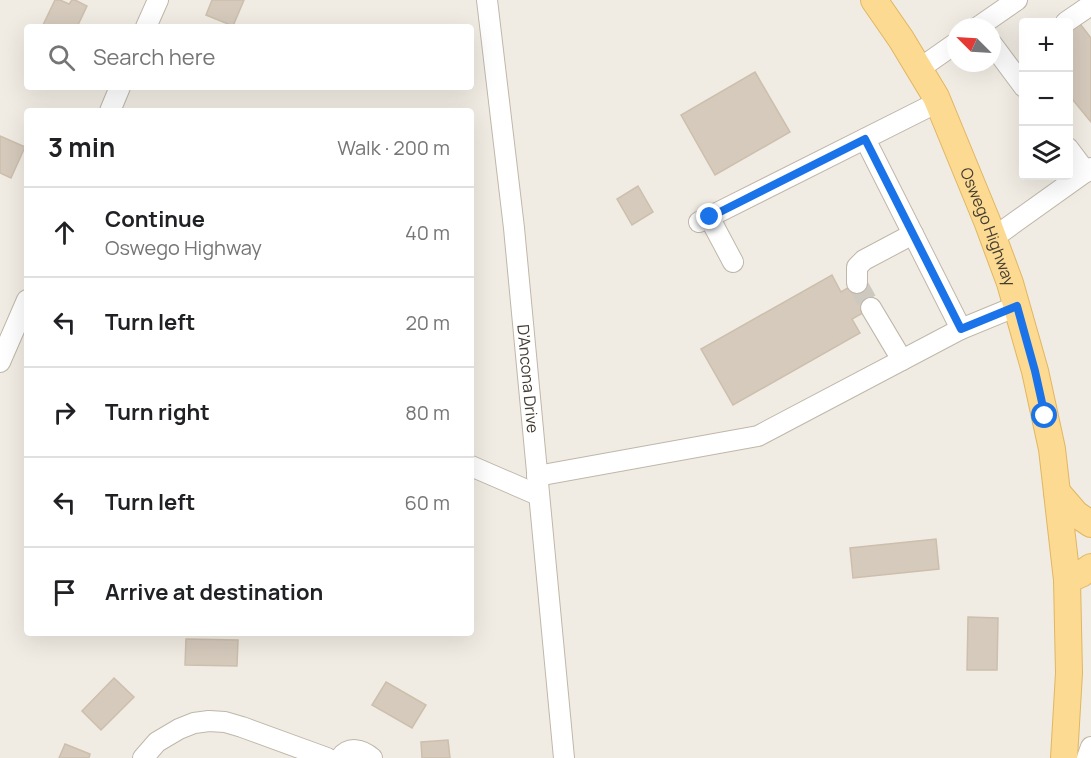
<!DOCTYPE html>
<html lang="en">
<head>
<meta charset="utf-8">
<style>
	:root { --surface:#fff; --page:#f6f6f6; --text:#202124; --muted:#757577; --line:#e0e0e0 }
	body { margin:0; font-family:Manrope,sans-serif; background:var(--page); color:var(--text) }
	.controls { position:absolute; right:18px; top:18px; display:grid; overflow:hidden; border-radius:6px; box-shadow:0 6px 24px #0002 }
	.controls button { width:54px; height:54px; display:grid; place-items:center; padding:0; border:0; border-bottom:2px solid var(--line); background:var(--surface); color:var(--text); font:30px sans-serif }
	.compass { position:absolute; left:947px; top:18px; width:54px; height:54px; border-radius:50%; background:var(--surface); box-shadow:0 6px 24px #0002; rotate:294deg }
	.stop { position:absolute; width:18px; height:18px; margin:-14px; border:4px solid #1a73e8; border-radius:50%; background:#fff }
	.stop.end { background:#1a73e8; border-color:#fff; box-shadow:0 2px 6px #0008 }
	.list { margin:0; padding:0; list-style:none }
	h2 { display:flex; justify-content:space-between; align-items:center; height:78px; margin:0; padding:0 24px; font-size:26px }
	h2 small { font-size:20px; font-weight:400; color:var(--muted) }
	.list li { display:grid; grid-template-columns:39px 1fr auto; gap:18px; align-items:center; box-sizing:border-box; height:90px; padding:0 24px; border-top:2px solid var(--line) }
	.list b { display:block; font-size:22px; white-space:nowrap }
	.list p { margin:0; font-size:20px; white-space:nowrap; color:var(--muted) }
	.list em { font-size:20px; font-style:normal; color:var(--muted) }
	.icon { flex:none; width:33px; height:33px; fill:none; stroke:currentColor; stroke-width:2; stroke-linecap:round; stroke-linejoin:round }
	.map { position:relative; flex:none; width:1091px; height:758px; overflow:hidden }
	.search { position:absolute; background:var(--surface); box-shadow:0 6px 24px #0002; left:24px; top:24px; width:450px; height:66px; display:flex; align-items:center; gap:15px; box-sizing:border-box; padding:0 21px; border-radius:6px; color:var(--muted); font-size:22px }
	.panel { position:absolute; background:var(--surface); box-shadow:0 6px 24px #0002; left:24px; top:108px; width:450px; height:528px; border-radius:6px }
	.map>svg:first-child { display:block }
	.building { fill:#d5cabc; stroke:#cdbfac; stroke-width:1.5 }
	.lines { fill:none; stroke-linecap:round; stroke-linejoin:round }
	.minor-tunnel { stroke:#cec9c0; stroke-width:20; stroke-dasharray:20 10; stroke-linecap:butt }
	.minor-casing { stroke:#bfb7a9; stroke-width:22 }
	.major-casing { stroke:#e0b662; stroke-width:28 }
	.minor { stroke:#fff; stroke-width:20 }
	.major { stroke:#fcda91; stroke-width:26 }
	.route { stroke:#1a73e8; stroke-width:8 }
	.labels { text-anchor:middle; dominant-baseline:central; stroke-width:5; stroke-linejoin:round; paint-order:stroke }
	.street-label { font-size:16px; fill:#433c33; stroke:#fff }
</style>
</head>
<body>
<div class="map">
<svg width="1091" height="758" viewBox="0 0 1091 758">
	<rect width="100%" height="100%" fill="#f1ece3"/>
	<g class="building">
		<polygon points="55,0 60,0 69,4 72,0 75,0 87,6 77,27 46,27 43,25"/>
		<polygon points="212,0 244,0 233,26 206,15"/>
		<polygon points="1077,20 1091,38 1091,122 1068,94 1068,26"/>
		<polygon points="755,72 790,132 715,175 681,115"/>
		<polygon points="0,136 25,147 11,178 0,173"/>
		<polygon points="638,186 653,212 632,225 617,199"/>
		<polygon points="832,275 841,292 863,279 877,305 852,319 860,333 733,405 701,349"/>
		<polygon points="936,539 939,569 853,578 850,548"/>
		<polygon points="968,617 998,618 997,670 967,670"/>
		<polygon points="186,639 238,640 237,666 185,665"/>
		<polygon points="114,678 134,697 101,730 82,711"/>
		<polygon points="386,682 426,705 412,728 372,705"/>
		<polygon points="448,740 450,758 422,758 421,742"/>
		<polygon points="65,744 90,754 89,758 59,758"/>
	</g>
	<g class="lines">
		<polyline class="minor-tunnel" points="857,283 871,308"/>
		<g class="minor-casing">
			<g id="minor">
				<path id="s1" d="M487 0 514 228 564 758"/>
				<polyline points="1066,22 1091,5"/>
				<polyline points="146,27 158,0"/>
				<polyline points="978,27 1017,0"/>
				<polyline points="992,44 1024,87"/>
				<polyline points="919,69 956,43"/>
				<polyline points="110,111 120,87"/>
				<polyline points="865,139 961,329 1017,306"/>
				<polyline points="1068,148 1086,172"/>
				<polyline points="709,217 733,262"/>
				<polyline points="699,222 938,102"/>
				<polyline points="993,238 1091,168"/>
				<polyline points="857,283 857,267 864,260 913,234"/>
				<polyline points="871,308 902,360"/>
				<polyline points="0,362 27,300"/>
				<polyline points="471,466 538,495"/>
				<polyline points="537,476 758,436 961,329"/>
				<polyline points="143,758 157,742 179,729 194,723 209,721 225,722 242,727 327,758"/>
				<path d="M340 758C349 746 362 749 372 758"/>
				<polyline points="1087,758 1091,747"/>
			</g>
		</g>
		<g class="major-casing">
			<g id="major">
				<path id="s2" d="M874 0 901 39 936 97 987 221 1010 283 1035 371 1052 449 1067 580 1069 673 1064 758"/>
				<polyline points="1057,492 1076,514 1091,524"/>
				<polyline points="1067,580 1081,574 1091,567"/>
			</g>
		</g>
		<use href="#minor" class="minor"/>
		<use href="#major" class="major"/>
	</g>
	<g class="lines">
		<polyline class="route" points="710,217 865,139 961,329 1017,306 1035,371 1045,416"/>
	</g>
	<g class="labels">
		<g class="street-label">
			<text stroke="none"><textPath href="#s2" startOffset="255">Oswego Highway</textPath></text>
			<text stroke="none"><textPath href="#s1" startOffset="381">D'Ancona Drive</textPath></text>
		</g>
	</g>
</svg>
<div class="controls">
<button>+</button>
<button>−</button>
<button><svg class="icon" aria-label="layers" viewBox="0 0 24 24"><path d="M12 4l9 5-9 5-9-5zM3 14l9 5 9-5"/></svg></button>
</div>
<svg class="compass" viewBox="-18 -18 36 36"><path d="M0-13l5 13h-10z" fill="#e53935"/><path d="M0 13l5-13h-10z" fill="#757577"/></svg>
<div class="stop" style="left:1045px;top:416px"></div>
<div class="stop end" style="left:710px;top:217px"></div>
<div class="search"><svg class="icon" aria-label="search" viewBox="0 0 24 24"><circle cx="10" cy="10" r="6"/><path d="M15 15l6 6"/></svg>Search here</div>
<section class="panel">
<h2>3 min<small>Walk · 200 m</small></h2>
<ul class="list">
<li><svg class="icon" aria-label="ahead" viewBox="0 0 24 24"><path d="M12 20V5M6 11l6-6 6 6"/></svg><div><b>Continue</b><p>Oswego Highway</p></div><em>40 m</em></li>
<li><svg class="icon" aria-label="left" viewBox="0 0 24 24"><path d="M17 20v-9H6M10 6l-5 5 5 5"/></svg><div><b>Turn left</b></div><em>20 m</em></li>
<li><svg class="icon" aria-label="right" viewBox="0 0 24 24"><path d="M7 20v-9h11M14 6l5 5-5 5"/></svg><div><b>Turn right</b></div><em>80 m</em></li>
<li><svg class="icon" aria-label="left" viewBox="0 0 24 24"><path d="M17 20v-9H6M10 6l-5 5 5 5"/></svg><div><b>Turn left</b></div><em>60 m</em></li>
<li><svg class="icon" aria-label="arrive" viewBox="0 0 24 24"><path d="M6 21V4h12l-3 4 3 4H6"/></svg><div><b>Arrive at destination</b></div></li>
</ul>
</section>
</div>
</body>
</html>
